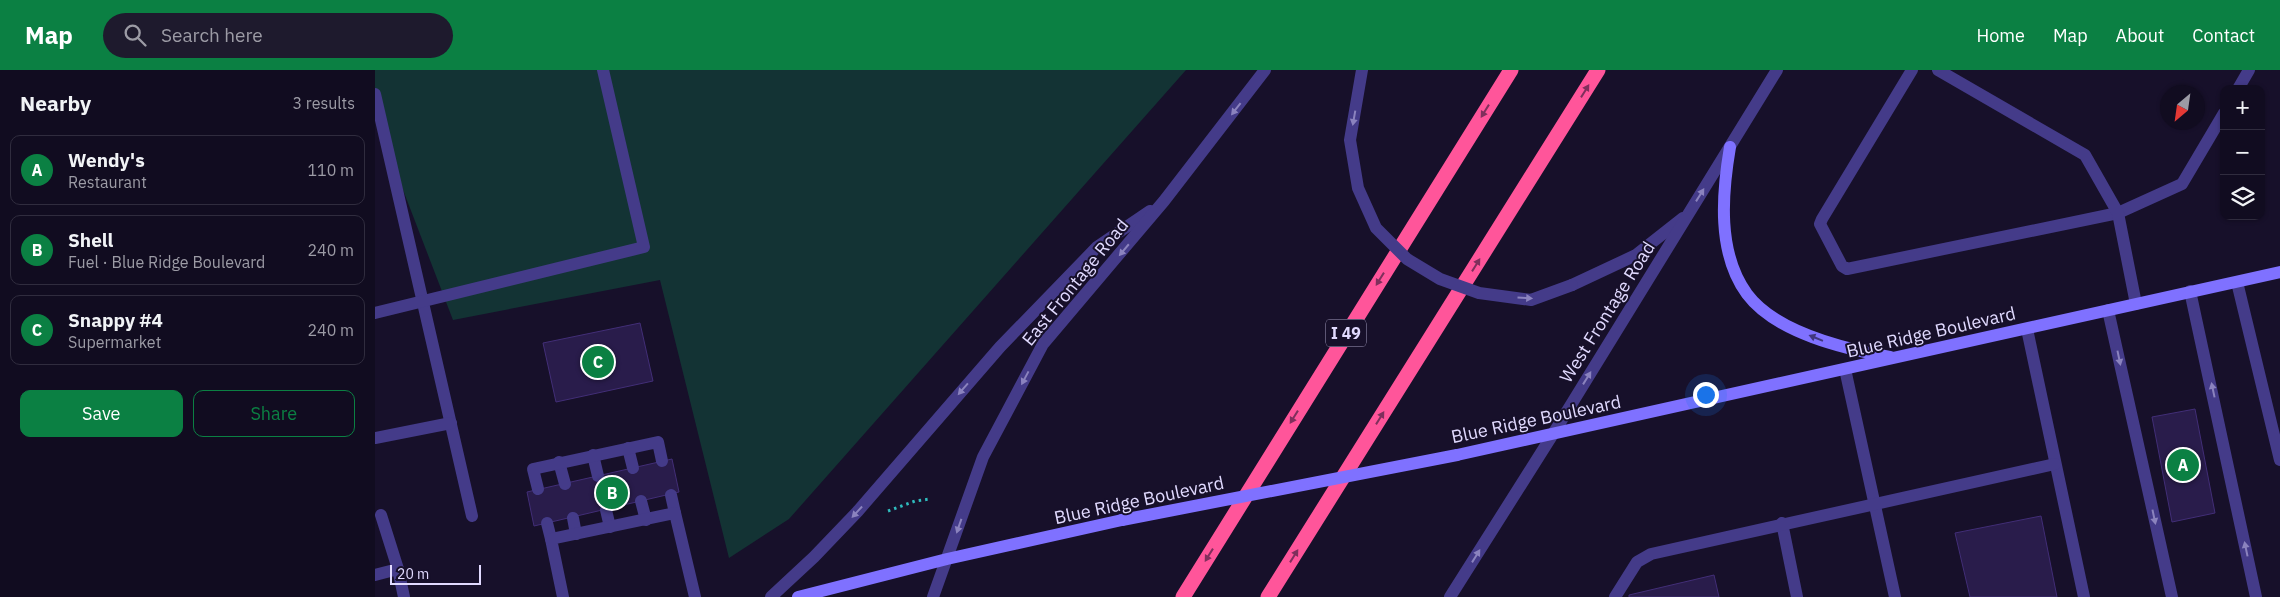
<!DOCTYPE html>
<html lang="en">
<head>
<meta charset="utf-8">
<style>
	:root { --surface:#110c20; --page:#1e1a2d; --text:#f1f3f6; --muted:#9c9ba5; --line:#302c3e; --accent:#0b8043 }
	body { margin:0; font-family:"IBM Plex Sans",sans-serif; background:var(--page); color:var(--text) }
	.controls { position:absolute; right:15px; top:15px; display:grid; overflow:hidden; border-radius:10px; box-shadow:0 1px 4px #0004 }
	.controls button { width:45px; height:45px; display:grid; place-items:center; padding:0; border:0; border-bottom:1px solid var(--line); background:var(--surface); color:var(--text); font:25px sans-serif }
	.compass { position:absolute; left:1785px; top:15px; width:45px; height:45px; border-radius:50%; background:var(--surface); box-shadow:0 1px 4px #0004; rotate:209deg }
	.scale { position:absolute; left:15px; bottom:12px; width:91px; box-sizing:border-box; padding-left:5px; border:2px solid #e1daff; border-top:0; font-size:14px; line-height:18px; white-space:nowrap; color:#e1daff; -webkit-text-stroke:4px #17102a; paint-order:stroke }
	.you { position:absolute; left:1330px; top:324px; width:18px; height:18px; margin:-12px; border:4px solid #fff; border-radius:50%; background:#1a73e8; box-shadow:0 0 0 8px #1a73e833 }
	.badge { display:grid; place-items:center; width:32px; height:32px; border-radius:50%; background:var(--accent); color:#fff; font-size:16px; font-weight:700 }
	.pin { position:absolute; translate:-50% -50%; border:2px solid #fff; box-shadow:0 1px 5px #0006 }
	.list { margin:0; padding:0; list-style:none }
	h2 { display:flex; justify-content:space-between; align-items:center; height:65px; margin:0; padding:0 20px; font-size:21px }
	h2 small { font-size:16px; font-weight:400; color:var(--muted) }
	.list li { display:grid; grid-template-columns:32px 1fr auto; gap:15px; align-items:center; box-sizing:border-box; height:70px; margin:0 10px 10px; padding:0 10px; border:1px solid var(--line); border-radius:10px }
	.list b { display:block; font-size:19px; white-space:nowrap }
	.list p { margin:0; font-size:16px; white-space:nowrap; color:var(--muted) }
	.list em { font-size:16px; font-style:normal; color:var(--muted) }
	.actions { display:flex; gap:10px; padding:15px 20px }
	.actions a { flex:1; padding:11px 0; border:1px solid var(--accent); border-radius:10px; text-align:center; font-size:18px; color:var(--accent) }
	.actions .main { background:var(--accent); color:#fff }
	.icon { flex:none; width:28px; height:28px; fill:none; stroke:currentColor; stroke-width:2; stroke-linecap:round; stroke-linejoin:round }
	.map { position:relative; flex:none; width:1905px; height:527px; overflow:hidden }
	header { display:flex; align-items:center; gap:30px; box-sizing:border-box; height:70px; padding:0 25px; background:var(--accent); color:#fff }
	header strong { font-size:24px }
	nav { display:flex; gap:28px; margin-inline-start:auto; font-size:18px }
	.search { width:350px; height:45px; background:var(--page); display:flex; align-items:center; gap:12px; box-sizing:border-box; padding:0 18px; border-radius:28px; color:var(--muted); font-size:19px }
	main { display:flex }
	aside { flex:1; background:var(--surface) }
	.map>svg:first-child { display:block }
	.green { fill:#133334 }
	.building { fill:#291c4b; stroke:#422e77 }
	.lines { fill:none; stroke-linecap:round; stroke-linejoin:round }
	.path { stroke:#2fbbbd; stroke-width:3; stroke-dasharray:2.5 4; stroke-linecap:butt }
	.service { stroke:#443b89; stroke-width:12 }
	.tertiary { stroke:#443b89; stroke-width:12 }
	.secondary { stroke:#7f71ff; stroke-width:12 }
	.motorway { stroke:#ff559a; stroke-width:15 }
	.tertiary-bridge { stroke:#443b89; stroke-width:12 }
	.secondary-bridge { stroke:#7f71ff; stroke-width:12 }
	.oneway { fill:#7f2f5c }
	.oneway2 { fill:#8b83be }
	.oneway3 { fill:#41377f }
	.labels { text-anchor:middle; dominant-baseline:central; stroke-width:4; stroke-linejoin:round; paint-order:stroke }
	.shield { fill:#17102a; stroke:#a49dbf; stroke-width:1 }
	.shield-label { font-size:16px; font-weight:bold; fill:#e1daff }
	.street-label { font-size:18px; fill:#e1daff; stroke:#17102a }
</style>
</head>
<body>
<header>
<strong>Map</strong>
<div class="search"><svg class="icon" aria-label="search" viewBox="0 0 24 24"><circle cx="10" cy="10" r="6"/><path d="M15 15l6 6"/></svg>Search here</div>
<nav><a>Home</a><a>Map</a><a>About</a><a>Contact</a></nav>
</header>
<main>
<aside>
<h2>Nearby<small>3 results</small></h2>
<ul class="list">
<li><span class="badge">A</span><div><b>Wendy's</b><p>Restaurant</p></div><em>110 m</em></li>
<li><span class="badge">B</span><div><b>Shell</b><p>Fuel · Blue Ridge Boulevard</p></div><em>240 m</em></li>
<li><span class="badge">C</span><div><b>Snappy #4</b><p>Supermarket</p></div><em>240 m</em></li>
</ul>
<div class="actions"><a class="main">Save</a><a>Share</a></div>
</aside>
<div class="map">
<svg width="1905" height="527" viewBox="0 0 1905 527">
	<rect width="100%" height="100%" fill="#17102a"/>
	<polygon class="green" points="0,0 811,0 414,449 354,488 285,210 78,250 0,47"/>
	<g class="building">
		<polygon points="265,253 278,311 181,332 168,273"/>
		<polygon points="1820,339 1840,443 1797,452 1777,347"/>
		<polygon points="297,389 304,422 159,456 152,422"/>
		<polygon points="1666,446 1682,527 1595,527 1580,463"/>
		<polygon points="1339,505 1344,527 1254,527 1254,525"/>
	</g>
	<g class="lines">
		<polyline class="path" points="513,441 540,431 555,429"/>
		<g class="service">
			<polyline points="1537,0 1447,149 1445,154 1467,196 1472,199 1743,143 1807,114 1849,43"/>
			<polyline points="1563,0 1710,85 1743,143 1761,234"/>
			<polyline points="1863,19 1874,0"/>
			<polyline points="0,24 97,446"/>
			<polyline points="1862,212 1905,390"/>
			<polyline points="1815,221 1881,527"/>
			<polyline points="1733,240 1797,527"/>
			<polyline points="0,243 269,177 228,0"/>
			<polyline points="1652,259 1709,527"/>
			<polyline points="1470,299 1520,527"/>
			<polyline points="0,368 76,353"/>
			<polyline points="253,378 258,398"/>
			<polyline points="218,385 223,406"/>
			<polyline points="184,392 190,414"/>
			<polyline points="163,419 158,399 283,372 287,391"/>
			<polyline points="296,425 300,443"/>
			<polyline points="266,431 271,450"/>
			<polyline points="231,440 235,457"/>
			<polyline points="6,445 23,499 29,527"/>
			<polyline points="198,448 201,464"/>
			<polyline points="172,453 176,469"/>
			<polyline points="1407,453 1422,527"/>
			<polyline points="0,505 23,499"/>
			<polyline points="188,527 176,469 300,443 320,527"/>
			<polyline points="1240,527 1262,492 1276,484 1680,394"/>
		</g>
		<g class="tertiary">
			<polyline points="1197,215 1261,185 1308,148"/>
			<polyline points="396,527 439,487 483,441 625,277 722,177 775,141"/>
			<polyline points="558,527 608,387 668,274 789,131 890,0"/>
			<polyline points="1075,527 1178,364 1402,0"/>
		</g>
		<g class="secondary">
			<path d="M1355 77C1347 124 1342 183 1372 224 1401 263 1470 279 1515 287"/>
			<polyline points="1082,385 1905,202"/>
			<polyline points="423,527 572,489 747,450"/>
		</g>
		<g class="motorway">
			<polyline points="808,527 1136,0"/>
			<polyline points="893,527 1223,0"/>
		</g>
		<polyline class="tertiary-bridge" points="987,0 975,70 983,118 1001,158 1032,189 1065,209 1104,223 1156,230 1197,215"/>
		<polyline class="secondary-bridge" points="747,450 1082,385"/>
	</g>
	<defs><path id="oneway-solid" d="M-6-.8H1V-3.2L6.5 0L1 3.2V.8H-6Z" transform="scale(1.25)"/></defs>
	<g class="oneway">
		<use href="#oneway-solid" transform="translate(1210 21) rotate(-58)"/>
		<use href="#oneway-solid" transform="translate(1110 41) rotate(122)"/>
		<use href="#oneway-solid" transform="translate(1101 195) rotate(-58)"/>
		<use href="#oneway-solid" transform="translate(1005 209) rotate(122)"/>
		<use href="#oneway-solid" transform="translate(919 347) rotate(122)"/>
		<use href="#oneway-solid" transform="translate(1005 348) rotate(-58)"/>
		<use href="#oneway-solid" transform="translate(834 485) rotate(122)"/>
		<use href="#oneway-solid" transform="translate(919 486) rotate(-58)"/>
	</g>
	<g class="oneway2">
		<use href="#oneway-solid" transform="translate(861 39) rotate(128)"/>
		<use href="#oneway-solid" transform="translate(979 48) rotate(100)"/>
		<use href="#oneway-solid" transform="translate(1325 125) rotate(-58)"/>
		<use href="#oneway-solid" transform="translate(749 180) rotate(130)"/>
		<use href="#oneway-solid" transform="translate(1150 228) rotate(3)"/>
		<use href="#oneway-solid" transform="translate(1744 288) rotate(78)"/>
		<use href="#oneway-solid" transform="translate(650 308) rotate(118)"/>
		<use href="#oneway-solid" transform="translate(1212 308) rotate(-58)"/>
		<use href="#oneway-solid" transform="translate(588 319) rotate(131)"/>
		<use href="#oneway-solid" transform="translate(1838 320) rotate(-102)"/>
		<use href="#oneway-solid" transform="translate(482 442) rotate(133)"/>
		<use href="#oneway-solid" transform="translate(1779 447) rotate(78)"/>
		<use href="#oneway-solid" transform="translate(584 456) rotate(109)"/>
		<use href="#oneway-solid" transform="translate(1871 479) rotate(-102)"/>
		<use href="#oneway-solid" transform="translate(1101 486) rotate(-58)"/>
	</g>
	<use class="oneway3" href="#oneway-solid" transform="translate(1441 268) rotate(-158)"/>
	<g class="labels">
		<rect class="shield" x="951" y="249.5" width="40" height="27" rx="4"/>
		<g class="shield-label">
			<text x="971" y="263">I 49</text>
		</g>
		<g class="street-label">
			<text transform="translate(700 212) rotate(-51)">East Frontage Road</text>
			<text transform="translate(1232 242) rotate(-58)">West Frontage Road</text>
			<text transform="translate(1556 262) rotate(-13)">Blue Ridge Boulevard</text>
			<text transform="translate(1161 349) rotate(-12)">Blue Ridge Boulevard</text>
			<text transform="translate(764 430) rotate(-12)">Blue Ridge Boulevard</text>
		</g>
	</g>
</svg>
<div class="controls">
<button>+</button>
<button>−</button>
<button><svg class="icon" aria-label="layers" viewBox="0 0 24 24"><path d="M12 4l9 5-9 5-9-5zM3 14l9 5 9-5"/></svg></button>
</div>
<svg class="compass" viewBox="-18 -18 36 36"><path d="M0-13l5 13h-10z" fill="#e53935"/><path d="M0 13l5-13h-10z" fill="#9c9ba5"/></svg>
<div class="scale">20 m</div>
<div class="you"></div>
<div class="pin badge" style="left:1808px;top:395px">A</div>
<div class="pin badge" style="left:237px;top:423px">B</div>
<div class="pin badge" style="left:223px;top:292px">C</div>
</div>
</main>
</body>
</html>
